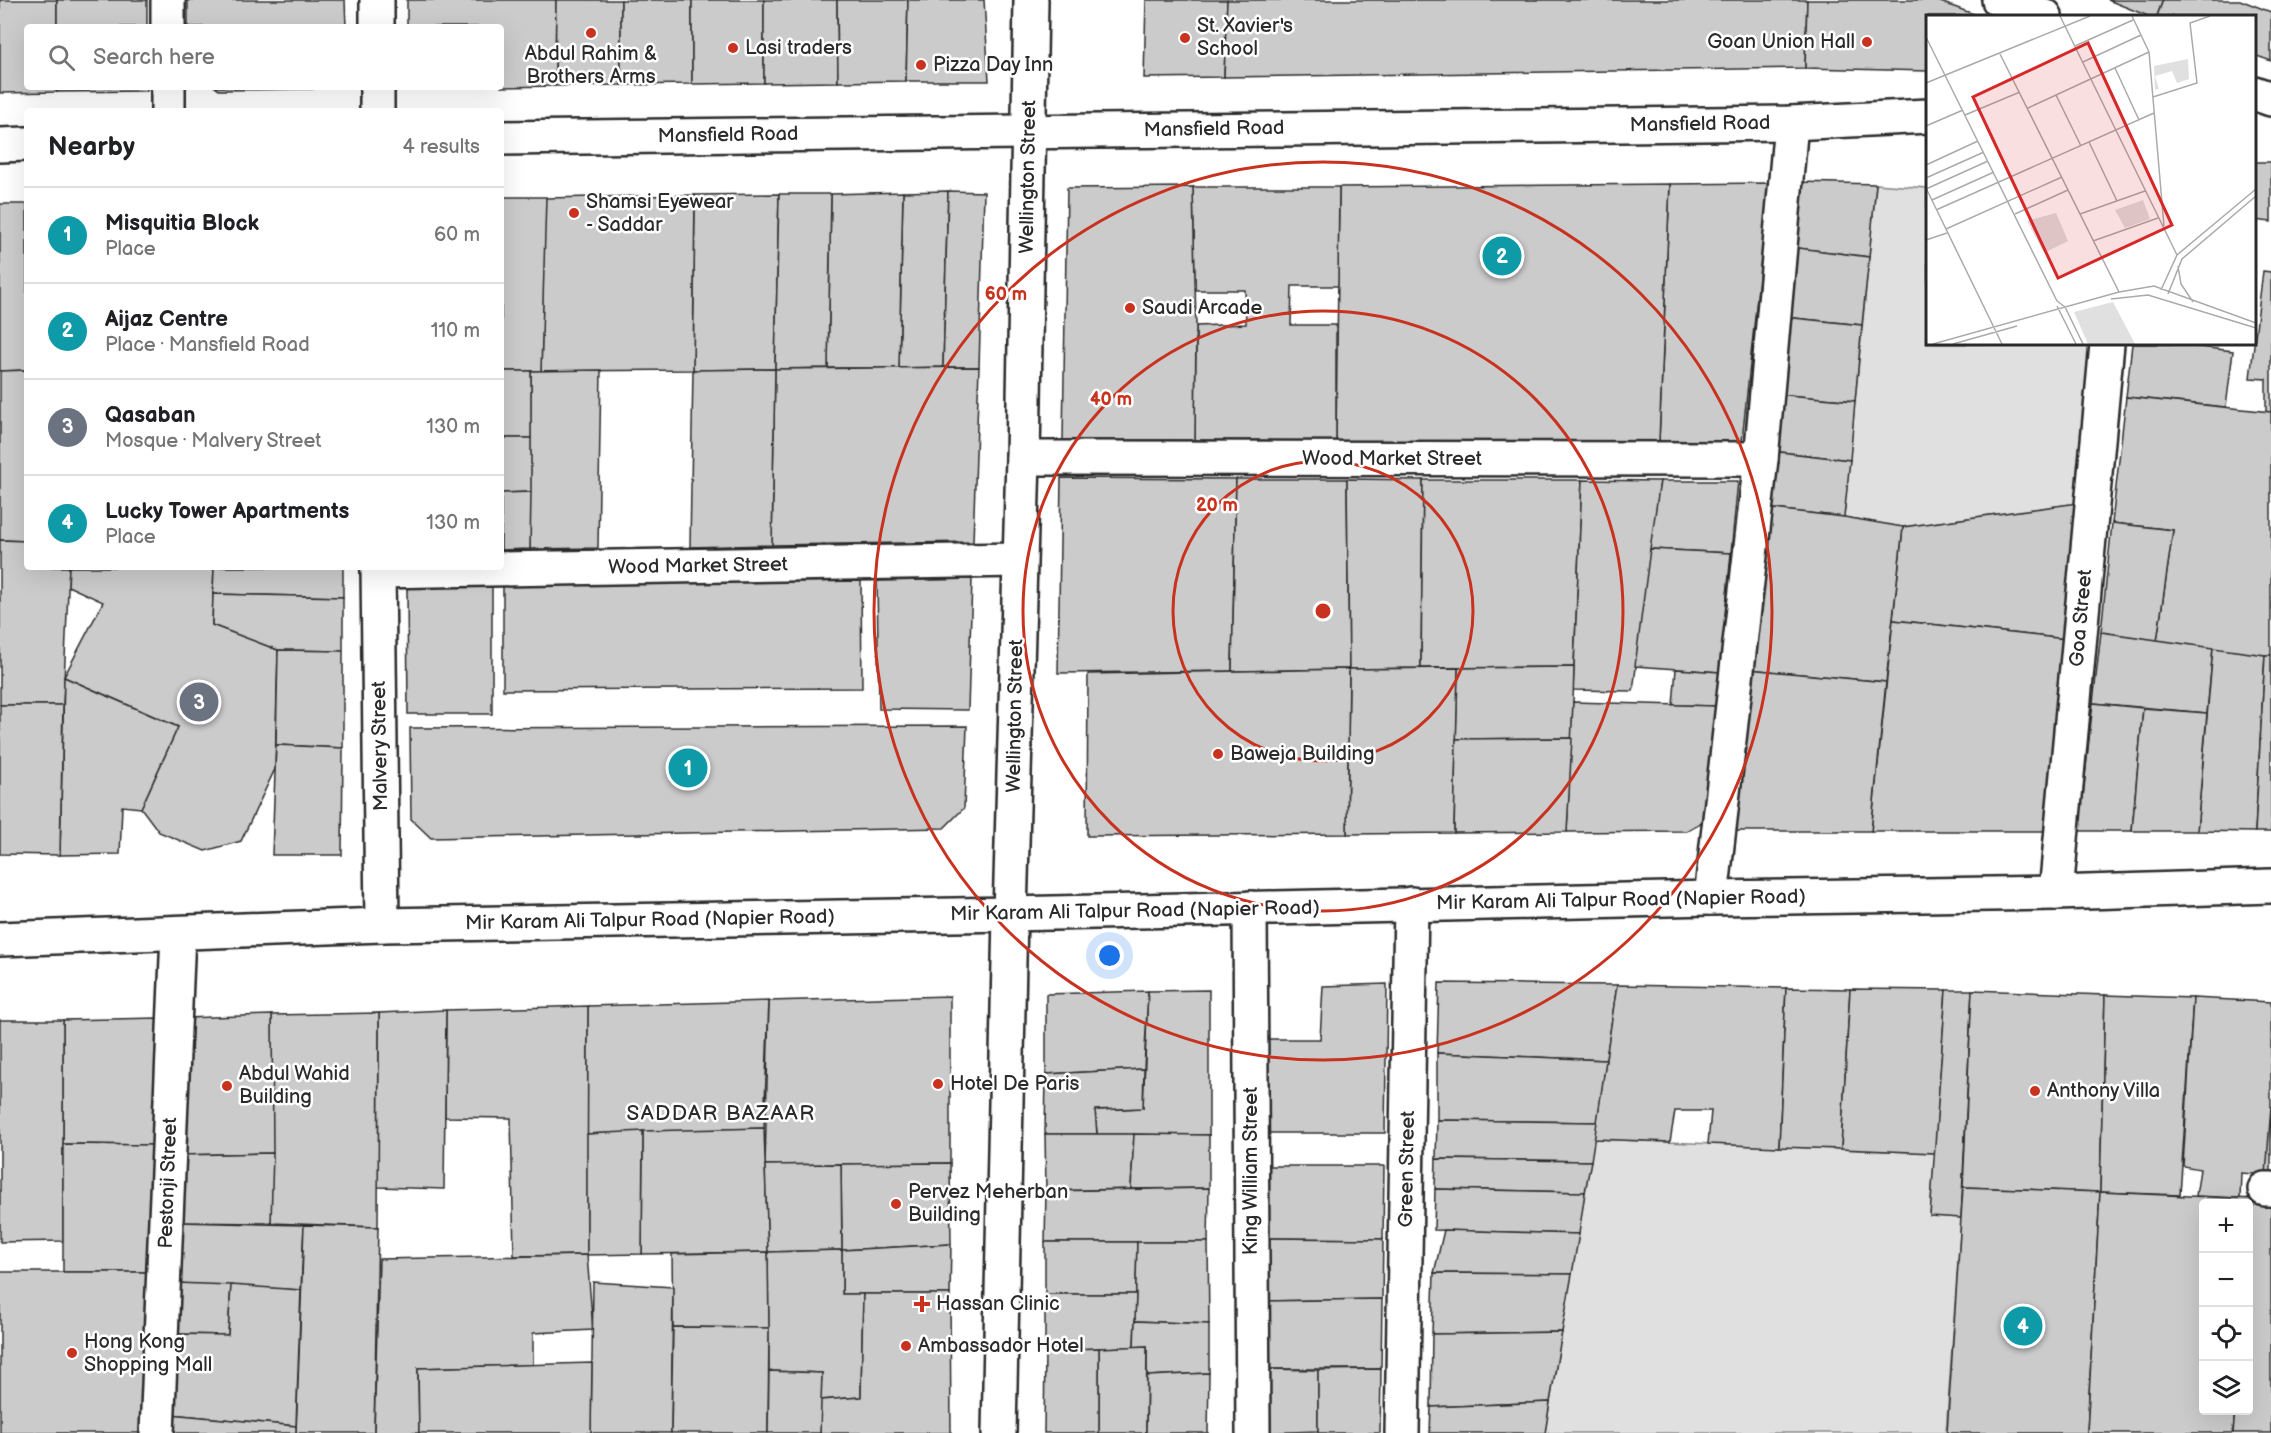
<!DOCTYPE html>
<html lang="en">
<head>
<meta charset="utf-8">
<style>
	:root { --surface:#fff; --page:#f6f6f6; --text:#202124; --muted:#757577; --line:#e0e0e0; --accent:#ea580c }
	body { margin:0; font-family:"Balsamiq Sans",sans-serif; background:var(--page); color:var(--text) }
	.controls { position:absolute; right:18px; bottom:18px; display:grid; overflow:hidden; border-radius:6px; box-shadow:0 6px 24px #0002 }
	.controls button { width:54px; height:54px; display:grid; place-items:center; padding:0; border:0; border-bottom:2px solid var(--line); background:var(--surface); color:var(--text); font:30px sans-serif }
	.you { position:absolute; left:1110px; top:956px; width:21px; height:21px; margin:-15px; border:4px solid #fff; border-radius:50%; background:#1a73e8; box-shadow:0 0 0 9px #1a73e833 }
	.badge { display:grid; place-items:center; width:39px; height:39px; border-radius:50%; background:var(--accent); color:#fff; font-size:20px; font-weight:700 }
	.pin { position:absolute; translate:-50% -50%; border:3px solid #fff; box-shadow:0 2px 6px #0006 }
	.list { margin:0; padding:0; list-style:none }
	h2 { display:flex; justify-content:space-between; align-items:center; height:78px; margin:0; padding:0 24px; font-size:26px }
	h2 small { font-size:20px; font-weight:400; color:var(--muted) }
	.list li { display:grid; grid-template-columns:39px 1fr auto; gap:18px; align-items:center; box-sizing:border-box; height:96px; padding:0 24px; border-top:2px solid var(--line) }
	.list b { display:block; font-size:22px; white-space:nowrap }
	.list p { margin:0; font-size:20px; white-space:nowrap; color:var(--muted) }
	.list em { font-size:20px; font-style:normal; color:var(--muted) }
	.icon { flex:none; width:33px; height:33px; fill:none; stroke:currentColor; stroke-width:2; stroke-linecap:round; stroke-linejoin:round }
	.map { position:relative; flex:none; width:2271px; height:1433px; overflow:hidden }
	.search { position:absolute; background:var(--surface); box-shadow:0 6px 24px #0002; left:24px; top:24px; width:480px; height:66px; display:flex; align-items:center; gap:15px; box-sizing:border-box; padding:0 21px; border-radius:6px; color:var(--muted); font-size:22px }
	.panel { position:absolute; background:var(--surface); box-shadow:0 6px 24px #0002; left:24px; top:108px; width:480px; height:462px; border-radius:6px }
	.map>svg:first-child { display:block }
	.green { fill:#e0e0e0; stroke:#868686; stroke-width:1.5 }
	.building { fill:#cbcbcb; stroke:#2b2b2b; stroke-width:1.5 }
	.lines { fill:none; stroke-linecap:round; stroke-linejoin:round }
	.minor-casing { stroke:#2b2b2b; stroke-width:38 }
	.minor { stroke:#fff; stroke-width:33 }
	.ring { fill:none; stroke:#c8321e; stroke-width:3 }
	.poi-dot { fill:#c8321e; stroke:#fff; stroke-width:2 }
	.labels { text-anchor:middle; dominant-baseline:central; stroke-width:5; stroke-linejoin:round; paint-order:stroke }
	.poi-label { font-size:20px; fill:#2b2b2b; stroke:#fff; text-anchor:start }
	.street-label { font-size:20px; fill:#2b2b2b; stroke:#fff }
	.neighbourhood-label { font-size:21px; letter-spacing:1.5px; fill:#2b2b2b; stroke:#fff }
	.inset-road { fill:none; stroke:#aaa; stroke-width:1.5 }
	.view { fill:#d62828; fill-opacity:0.15; stroke:#d62828; stroke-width:3 }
	.inset-edge { fill:none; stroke:#2b2b2b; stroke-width:3 }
	.centre { fill:#c8321e; stroke:#fff; stroke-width:3 }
	.ring-label { font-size:18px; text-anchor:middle; font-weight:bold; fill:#c8321e; stroke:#fff; stroke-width:5; stroke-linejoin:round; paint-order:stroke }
</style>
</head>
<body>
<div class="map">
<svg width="2271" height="1433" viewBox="0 0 2271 1433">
	<rect width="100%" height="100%" fill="#fff"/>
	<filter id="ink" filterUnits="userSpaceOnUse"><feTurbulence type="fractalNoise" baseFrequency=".0167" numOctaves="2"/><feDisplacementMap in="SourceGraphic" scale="12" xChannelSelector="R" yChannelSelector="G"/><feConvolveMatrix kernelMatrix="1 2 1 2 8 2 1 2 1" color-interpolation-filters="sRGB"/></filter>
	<g filter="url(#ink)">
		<g class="green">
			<polygon points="1876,184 1927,188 1928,344 2094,344 2078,503 1903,527 1844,517"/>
			<polygon points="1594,1139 1935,1153 1930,1215 1961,1218 1946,1433 1545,1433"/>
		</g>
		<g class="building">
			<polygon points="0,0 57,0 57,27 27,27 27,87 57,87 57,92 0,93"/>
			<rect x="57" y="0" width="90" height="27"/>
			<polygon points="188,0 345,0 346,27 188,27"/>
			<polygon points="407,0 556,0 555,86 501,87 501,27 407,27"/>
			<polygon points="556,0 621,0 621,85 555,86"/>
			<polygon points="621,0 692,0 692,84 621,85"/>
			<polygon points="692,0 764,0 764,83 692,84"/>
			<polygon points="764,0 837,0 838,82 764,83"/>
			<polygon points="837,0 908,0 906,81 838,82"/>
			<polygon points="908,0 984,0 989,81 906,81"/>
			<polygon points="1146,0 1227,0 1224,77 1144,78"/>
			<polygon points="1227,0 1807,0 1805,68 1224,77"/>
			<polygon points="1807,0 1935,0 1979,16 1928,16 1928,71 1805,68"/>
			<polygon points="2108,0 2163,0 2157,16 2148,16"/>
			<polygon points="2163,0 2240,0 2271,12 2271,61 2254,55 2254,16 2157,16"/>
			<polygon points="57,87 147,87 147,91 57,92"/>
			<polygon points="215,87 316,87 313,89 219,90"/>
			<polygon points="2254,162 2271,162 2271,222 2254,220"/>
			<polygon points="1798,182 1876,184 1869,257 1797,248"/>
			<polygon points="1769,183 1742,441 1659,441 1670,184"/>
			<polygon points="1670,184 1659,441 1336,441 1339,187"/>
			<polygon points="1193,187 1339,187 1338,286 1292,286 1291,325 1336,325 1336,441 1195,440 1196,326 1246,324 1245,290 1195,290"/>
			<polygon points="1193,187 1196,326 1195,440 1063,440 1067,188"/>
			<polygon points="948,191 943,367 899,368 903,192"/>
			<polygon points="948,191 984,192 979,367 943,367"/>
			<polygon points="903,192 899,368 828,368 831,194"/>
			<polygon points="779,194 775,369 693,370 695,195"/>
			<polygon points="779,194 831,194 828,368 775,369"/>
			<polygon points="695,195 693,370 541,371 545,198"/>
			<polygon points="501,197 546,197 541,371 501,371"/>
			<polygon points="0,204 27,204 27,370 0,371"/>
			<polygon points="1791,247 1869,257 1862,325 1784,317"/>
			<polygon points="2263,271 2271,272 2271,412 2266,412 2266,379 2250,378"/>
			<polygon points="1784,317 1862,325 1855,401 1776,394"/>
			<polygon points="2132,344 2192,344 2192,346 2233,351 2226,407 2126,397"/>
			<polygon points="979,367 973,542 772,545 775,369"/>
			<polygon points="775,369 772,545 690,547 693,370"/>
			<polygon points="27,370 27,541 0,540 0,371"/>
			<polygon points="601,370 598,548 530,549 531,371"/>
			<rect x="501" y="371" width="30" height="67"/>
			<polygon points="1776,394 1855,401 1850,460 1771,451"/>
			<polygon points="2126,397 2271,412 2271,655 2254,655 2157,641 2173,530 2112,523"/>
			<polygon points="501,438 531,438 531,492 501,493"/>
			<polygon points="1771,451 1850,460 1844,517 1765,508"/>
			<polygon points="1061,478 1236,479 1232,671 1058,673"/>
			<polygon points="1236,479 1347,479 1349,669 1232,671"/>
			<polygon points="1347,479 1423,480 1421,668 1349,669"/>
			<polygon points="1423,480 1582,480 1574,667 1421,668"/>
			<polygon points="1582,480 1660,481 1633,691 1573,690"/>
			<polygon points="1660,481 1738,481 1731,553 1650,549"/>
			<polygon points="531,492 530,549 501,550 501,493"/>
			<polygon points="2078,503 2066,639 1893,620 1903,527"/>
			<polygon points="1765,508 1844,517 1903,527 1886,682 1748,669"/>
			<polygon points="2112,523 2173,530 2157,641 2101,632"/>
			<polygon points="0,540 27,541 27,567 69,567 63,705 0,705"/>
			<polygon points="1650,549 1731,553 1720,672 1635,666"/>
			<polygon points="69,567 214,567 212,625 278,650 275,769 241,841 205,851 159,832 141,808 178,727 64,677 103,602 68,586"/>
			<polygon points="214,567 343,567 343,597 213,594"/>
			<polygon points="972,579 968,710 879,709 877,581"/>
			<polygon points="861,581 862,688 503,690 503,585"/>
			<polygon points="492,585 492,714 408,714 407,586"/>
			<polygon points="213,594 343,597 343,651 278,650 212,625"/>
			<polygon points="1893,620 2066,639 2050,831 1871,831"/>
			<polygon points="2101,632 2213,648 2207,713 2093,703"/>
			<polygon points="2213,648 2265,655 2255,832 2197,831"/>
			<polygon points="278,650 343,651 343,748 276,745"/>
			<polygon points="2265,655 2271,655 2271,832 2255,832"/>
			<polygon points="1574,667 1572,738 1456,739 1458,668"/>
			<polygon points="1458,668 1454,833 1347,834 1349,669"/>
			<polygon points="1349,669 1347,834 1087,836 1088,674"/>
			<polygon points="1676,669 1720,672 1716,706 1673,705"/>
			<polygon points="1748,669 1886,682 1871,831 1732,831"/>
			<polygon points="64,677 178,727 141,808 122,806 120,854 60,855"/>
			<polygon points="1573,702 1716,706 1704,821 1686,831 1567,832"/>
			<polygon points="2093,703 2143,708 2132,831 2079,831"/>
			<polygon points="0,705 63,705 60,855 0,854"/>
			<polygon points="2143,708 2207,713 2197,831 2132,831"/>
			<polygon points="967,726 964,808 944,828 431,838 411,819 410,728"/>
			<polygon points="1572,738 1567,832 1454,833 1456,739"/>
			<polygon points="276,745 343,748 342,855 272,855"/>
			<polygon points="1439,983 1617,985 1606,1060 1437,1053"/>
			<polygon points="1387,984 1385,1133 1260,1133 1260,1039 1320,1039 1323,986"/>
			<polygon points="1617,985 1786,988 1779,1147 1708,1144 1711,1111 1675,1111 1670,1142 1594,1139"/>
			<polygon points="1786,988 1850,989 1841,1149 1779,1147"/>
			<polygon points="1850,989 1946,990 1935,1153 1841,1149"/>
			<polygon points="1209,990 1209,1135 1097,1134 1095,1110 1143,1108 1148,991"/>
			<polygon points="1946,990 1972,990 1961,1218 1930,1216"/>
			<polygon points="1972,990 2105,995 2100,1192 1963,1187"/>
			<polygon points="1148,991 1144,1069 1046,1074 1046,994"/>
			<polygon points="2105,995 2193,998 2180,1195 2100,1192"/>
			<polygon points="950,996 950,1163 765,1165 769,1001"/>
			<polygon points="2193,998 2271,1002 2271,1122 2268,1175 2241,1173 2240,1198 2196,1196 2200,1169 2183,1166"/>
			<polygon points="769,1001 764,1128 587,1134 588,1006"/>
			<polygon points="588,1006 587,1255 514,1256 511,1118 445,1117 446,1010"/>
			<polygon points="446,1010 444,1189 378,1187 379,1013"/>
			<polygon points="379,1013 378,1227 271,1223 272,1015"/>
			<polygon points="272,1015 273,1153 179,1155 185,1018"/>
			<polygon points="159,1018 154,1145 63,1144 63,1020"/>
			<polygon points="0,1020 63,1020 63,1241 0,1242"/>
			<polygon points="1437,1053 1606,1060 1597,1122 1437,1120"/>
			<polygon points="1144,1069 1143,1108 1095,1110 1097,1134 1045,1134 1046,1074"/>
			<polygon points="2271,1106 2271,1189 2265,1189"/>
			<polygon points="1437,1120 1597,1122 1591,1161 1436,1159"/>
			<polygon points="764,1128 768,1252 642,1254 643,1131"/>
			<polygon points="643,1131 642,1254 587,1255 587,1134"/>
			<polygon points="1045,1134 1134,1134 1131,1189 1046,1191"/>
			<polygon points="1134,1134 1209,1135 1209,1188 1131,1189"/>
			<polygon points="63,1144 154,1145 148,1272 63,1272"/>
			<polygon points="273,1153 271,1223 177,1222 179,1155"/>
			<polygon points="1436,1159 1591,1161 1585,1192 1435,1189"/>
			<polygon points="950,1163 951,1244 842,1250 841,1164"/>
			<polygon points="841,1164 842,1250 768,1252 765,1165"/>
			<polygon points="1261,1166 1384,1166 1383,1239 1261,1238"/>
			<polygon points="1963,1187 2100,1192 2087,1433 1947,1433"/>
			<polygon points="1209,1188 1208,1242 1045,1242 1046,1191"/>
			<polygon points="1435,1189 1585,1192 1579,1234 1434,1230"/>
			<polygon points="2100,1192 2254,1199 2248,1260 2248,1204 2204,1204 2204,1410 2235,1410 2233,1433 2087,1433"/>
			<polygon points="2254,1199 2271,1199 2271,1433 2233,1433 2235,1410 2248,1410 2248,1260"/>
			<polygon points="177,1222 304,1225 301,1290 175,1283"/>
			<polygon points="304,1225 378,1227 374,1433 296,1433"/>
			<polygon points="1444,1230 1579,1234 1572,1274 1434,1273"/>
			<polygon points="1261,1238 1383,1239 1382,1299 1261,1301"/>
			<polygon points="1045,1242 1137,1242 1136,1294 1045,1294"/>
			<polygon points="1137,1242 1208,1242 1209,1324 1135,1321"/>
			<polygon points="951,1244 950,1294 842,1294 842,1250"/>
			<polygon points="842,1250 842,1294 863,1294 861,1397 820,1400 822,1373 769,1371 768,1252"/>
			<polygon points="768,1252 769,1328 673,1327 672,1254"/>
			<polygon points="587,1255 593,1330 533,1333 533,1365 418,1368 419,1433 374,1433 379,1259"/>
			<polygon points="0,1272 148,1272 142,1433 0,1433"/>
			<polygon points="1434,1273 1572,1274 1562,1332 1432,1334"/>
			<polygon points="593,1282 673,1287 671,1433 591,1433"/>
			<polygon points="175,1283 231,1285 228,1335 172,1334"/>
			<polygon points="231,1285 301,1290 296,1426 170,1414 172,1334 228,1335"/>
			<polygon points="863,1294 950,1294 951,1433 820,1433 820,1400 861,1397"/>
			<polygon points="1045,1294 1136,1294 1134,1347 1045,1350"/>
			<polygon points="1382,1299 1381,1369 1261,1369 1261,1301"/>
			<polygon points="1135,1321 1209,1324 1209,1373 1147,1376 1147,1346 1134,1347"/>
			<polygon points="673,1327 769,1328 768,1433 671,1433"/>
			<polygon points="1562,1332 1550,1402 1431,1407 1432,1334"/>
			<polygon points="1147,1346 1146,1433 1099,1433 1099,1348"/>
			<polygon points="1099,1348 1099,1433 1044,1433 1045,1350"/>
			<polygon points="592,1363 591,1433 419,1433 418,1368"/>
			<polygon points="1261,1369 1318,1370 1318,1431 1261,1433"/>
			<polygon points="1381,1369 1380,1433 1318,1433 1318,1370"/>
			<polygon points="769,1371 822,1373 820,1433 768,1433"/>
			<polygon points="1209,1373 1208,1433 1146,1433 1147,1376"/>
			<polygon points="1550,1402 1545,1433 1430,1433 1431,1407"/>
			<polygon points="170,1414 296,1426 296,1433 169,1433"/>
		</g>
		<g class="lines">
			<g class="minor-casing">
				<g id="minor">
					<polyline points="377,0 377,27"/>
					<polyline points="1999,0 2045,16"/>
					<polyline points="168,27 168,0"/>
					<polyline points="377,87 377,111"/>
					<polyline points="2254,93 2271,99"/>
					<polyline points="168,111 168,87"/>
					<polyline points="501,138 1791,123 1928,116"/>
					<polyline points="0,145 27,144"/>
					<polyline points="1023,458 1761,459"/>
					<polyline points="378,567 382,925"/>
					<polyline points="378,571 1019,560"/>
					<polyline points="2056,893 2107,344"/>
					<polyline points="1711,898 1761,459 1791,123"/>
					<polyline points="1250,908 1253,1433"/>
					<polyline points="0,939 382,925 1010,914 1711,898 2056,893 2271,886"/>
					<polyline points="2265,1189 2271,1189"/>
					<polyline points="157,1433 178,934"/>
					<polyline points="999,1433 1010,914 1023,458 1031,0"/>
					<polyline points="1402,1433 1411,904"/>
				</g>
			</g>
			<use href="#minor" class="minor"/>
		</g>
	</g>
	<g class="ring">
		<circle cx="1323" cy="611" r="150"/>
		<circle cx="1323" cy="611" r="300"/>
		<circle cx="1323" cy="611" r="449"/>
	</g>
	<g class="poi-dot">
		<circle cx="591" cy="33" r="6"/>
		<circle cx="1185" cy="38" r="6"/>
		<circle cx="1867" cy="42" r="6"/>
		<circle cx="733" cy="48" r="6"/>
		<circle cx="921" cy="65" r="6"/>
		<circle cx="574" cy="213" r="6"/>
		<circle cx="1130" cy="308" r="6"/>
		<circle cx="1218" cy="754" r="6"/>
		<circle cx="938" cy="1084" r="6"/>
		<circle cx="227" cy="1086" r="6"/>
		<circle cx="2035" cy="1091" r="6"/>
		<circle cx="896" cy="1204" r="6"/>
		<path d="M919 1295h6v6h6v6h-6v6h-6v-6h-6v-6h6z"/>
		<circle cx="906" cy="1346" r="6"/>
		<circle cx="72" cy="1353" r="6"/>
	</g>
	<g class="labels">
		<g class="poi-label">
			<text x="1197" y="26">St. Xavier's<tspan x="1197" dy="23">School</tspan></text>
			<text x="1855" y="42" text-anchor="end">Goan Union Hall</text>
			<text x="745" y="48">Lasi traders</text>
			<text x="591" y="54" text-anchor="middle">Abdul Rahim &amp;<tspan x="591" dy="23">Brothers Arms</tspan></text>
			<text x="933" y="65">Pizza Day Inn</text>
			<text x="586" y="202">Shamsi Eyewear<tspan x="586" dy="23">- Saddar</tspan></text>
			<text x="1142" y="308">Saudi Arcade</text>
			<text x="1230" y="754">Baweja Building</text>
			<text x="239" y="1074">Abdul Wahid<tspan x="239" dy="23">Building</tspan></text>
			<text x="950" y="1084">Hotel De Paris</text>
			<text x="2047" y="1091">Anthony Villa</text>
			<text x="908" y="1192">Pervez Meherban<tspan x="908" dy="23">Building</tspan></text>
			<text x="936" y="1304">Hassan Clinic</text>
			<text x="84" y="1342">Hong Kong<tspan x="84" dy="23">Shopping Mall</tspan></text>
			<text x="918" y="1346">Ambassador Hotel</text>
		</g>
		<g class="street-label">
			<text transform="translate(1700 124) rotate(-1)">Mansfield Road</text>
			<text transform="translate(1214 129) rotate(-1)">Mansfield Road</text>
			<text transform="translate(728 135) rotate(-1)">Mansfield Road</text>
			<text transform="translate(1028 177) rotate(-89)">Wellington Street</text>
			<text x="1392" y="459">Wood Market Street</text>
			<text transform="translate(698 566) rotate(-1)">Wood Market Street</text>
			<text transform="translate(2081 618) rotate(-85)">Goa Street</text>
			<text transform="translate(1015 716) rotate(-89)">Wellington Street</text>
			<text transform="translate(380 746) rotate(-91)">Malvery Street</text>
			<text transform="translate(1621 900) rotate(-1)">Mir Karam Ali Talpur Road (Napier Road)</text>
			<text transform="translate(1135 911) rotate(-1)">Mir Karam Ali Talpur Road (Napier Road)</text>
			<text transform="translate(650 920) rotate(-1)">Mir Karam Ali Talpur Road (Napier Road)</text>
			<text transform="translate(1407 1169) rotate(-89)">Green Street</text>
			<text transform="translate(1251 1171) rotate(-90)">King William Street</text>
			<text transform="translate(168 1183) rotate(-88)">Pestonji Street</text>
		</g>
		<g class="neighbourhood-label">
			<text x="721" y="1113">SADDAR BAZAAR</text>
		</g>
	</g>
	<g transform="translate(1926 15)">
		<rect width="330" height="330" fill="#fff"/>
		<path d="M262 44 263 64 251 68 246 56 229 61 233 74 229 75 228 51ZM217 185 224 204 199 213 189 195ZM130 198 142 226 118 238 101 206ZM187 287 209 329H162L148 297Z" fill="#e0e0e0"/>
		<path class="inset-road" d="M134 1 251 240M206 1 223 37 238 211M0 22 131 286M149 31 207 5M74 39 193 277M157 47 215 20M189 53 213 105M0 68 164 1M130 80 155 131M227 82 271 68 264 8 284 1M102 93 223 37M39 100 94 77M0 111 37 95M163 127 191 186M0 150 52 126M0 163 58 137M0 173 76 329M0 174 62 146M6 185 68 157M10 195 228 98M89 199 142 175M154 199 219 176M20 214 136 162M0 225 21 218M167 226 232 203M252 251 255 269 267 287M235 275 251 240 330 174M242 279 256 244 330 181M185 284 222 280 330 313M131 286 139 292 157 329M131 291 150 329M7 329 193 277 228 271 330 308M27 329 91 311"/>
		<path class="view" d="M162 28 246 210 132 263 47 82Z"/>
		<rect width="330" height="330" class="inset-edge"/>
	</g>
	<circle cx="1323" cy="611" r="9" class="centre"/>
	<g class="ring-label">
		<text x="1006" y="300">60 m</text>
		<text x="1111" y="405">40 m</text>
		<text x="1217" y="511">20 m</text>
	</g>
</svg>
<div class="controls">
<button>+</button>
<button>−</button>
<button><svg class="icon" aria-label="locate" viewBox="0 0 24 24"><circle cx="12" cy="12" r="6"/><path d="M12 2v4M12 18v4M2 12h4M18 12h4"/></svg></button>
<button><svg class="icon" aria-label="layers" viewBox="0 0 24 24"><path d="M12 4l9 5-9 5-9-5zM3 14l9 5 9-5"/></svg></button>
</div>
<div class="you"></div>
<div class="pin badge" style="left:688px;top:768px;background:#0f9aa8">1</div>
<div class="pin badge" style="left:1502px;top:256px;background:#0f9aa8">2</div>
<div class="pin badge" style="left:199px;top:702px;background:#6b7280">3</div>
<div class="pin badge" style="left:2023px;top:1326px;background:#0f9aa8">4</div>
<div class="search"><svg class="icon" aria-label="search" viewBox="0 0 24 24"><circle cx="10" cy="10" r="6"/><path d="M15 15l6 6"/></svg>Search here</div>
<section class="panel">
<h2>Nearby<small>4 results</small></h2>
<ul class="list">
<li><span class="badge" style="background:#0f9aa8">1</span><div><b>Misquitia Block</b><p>Place</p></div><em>60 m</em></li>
<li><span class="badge" style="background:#0f9aa8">2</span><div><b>Aijaz Centre</b><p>Place · Mansfield Road</p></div><em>110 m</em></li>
<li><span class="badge" style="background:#6b7280">3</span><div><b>Qasaban</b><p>Mosque · Malvery Street</p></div><em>130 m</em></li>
<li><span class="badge" style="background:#0f9aa8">4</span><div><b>Lucky Tower Apartments</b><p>Place</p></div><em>130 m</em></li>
</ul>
</section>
</div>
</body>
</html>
